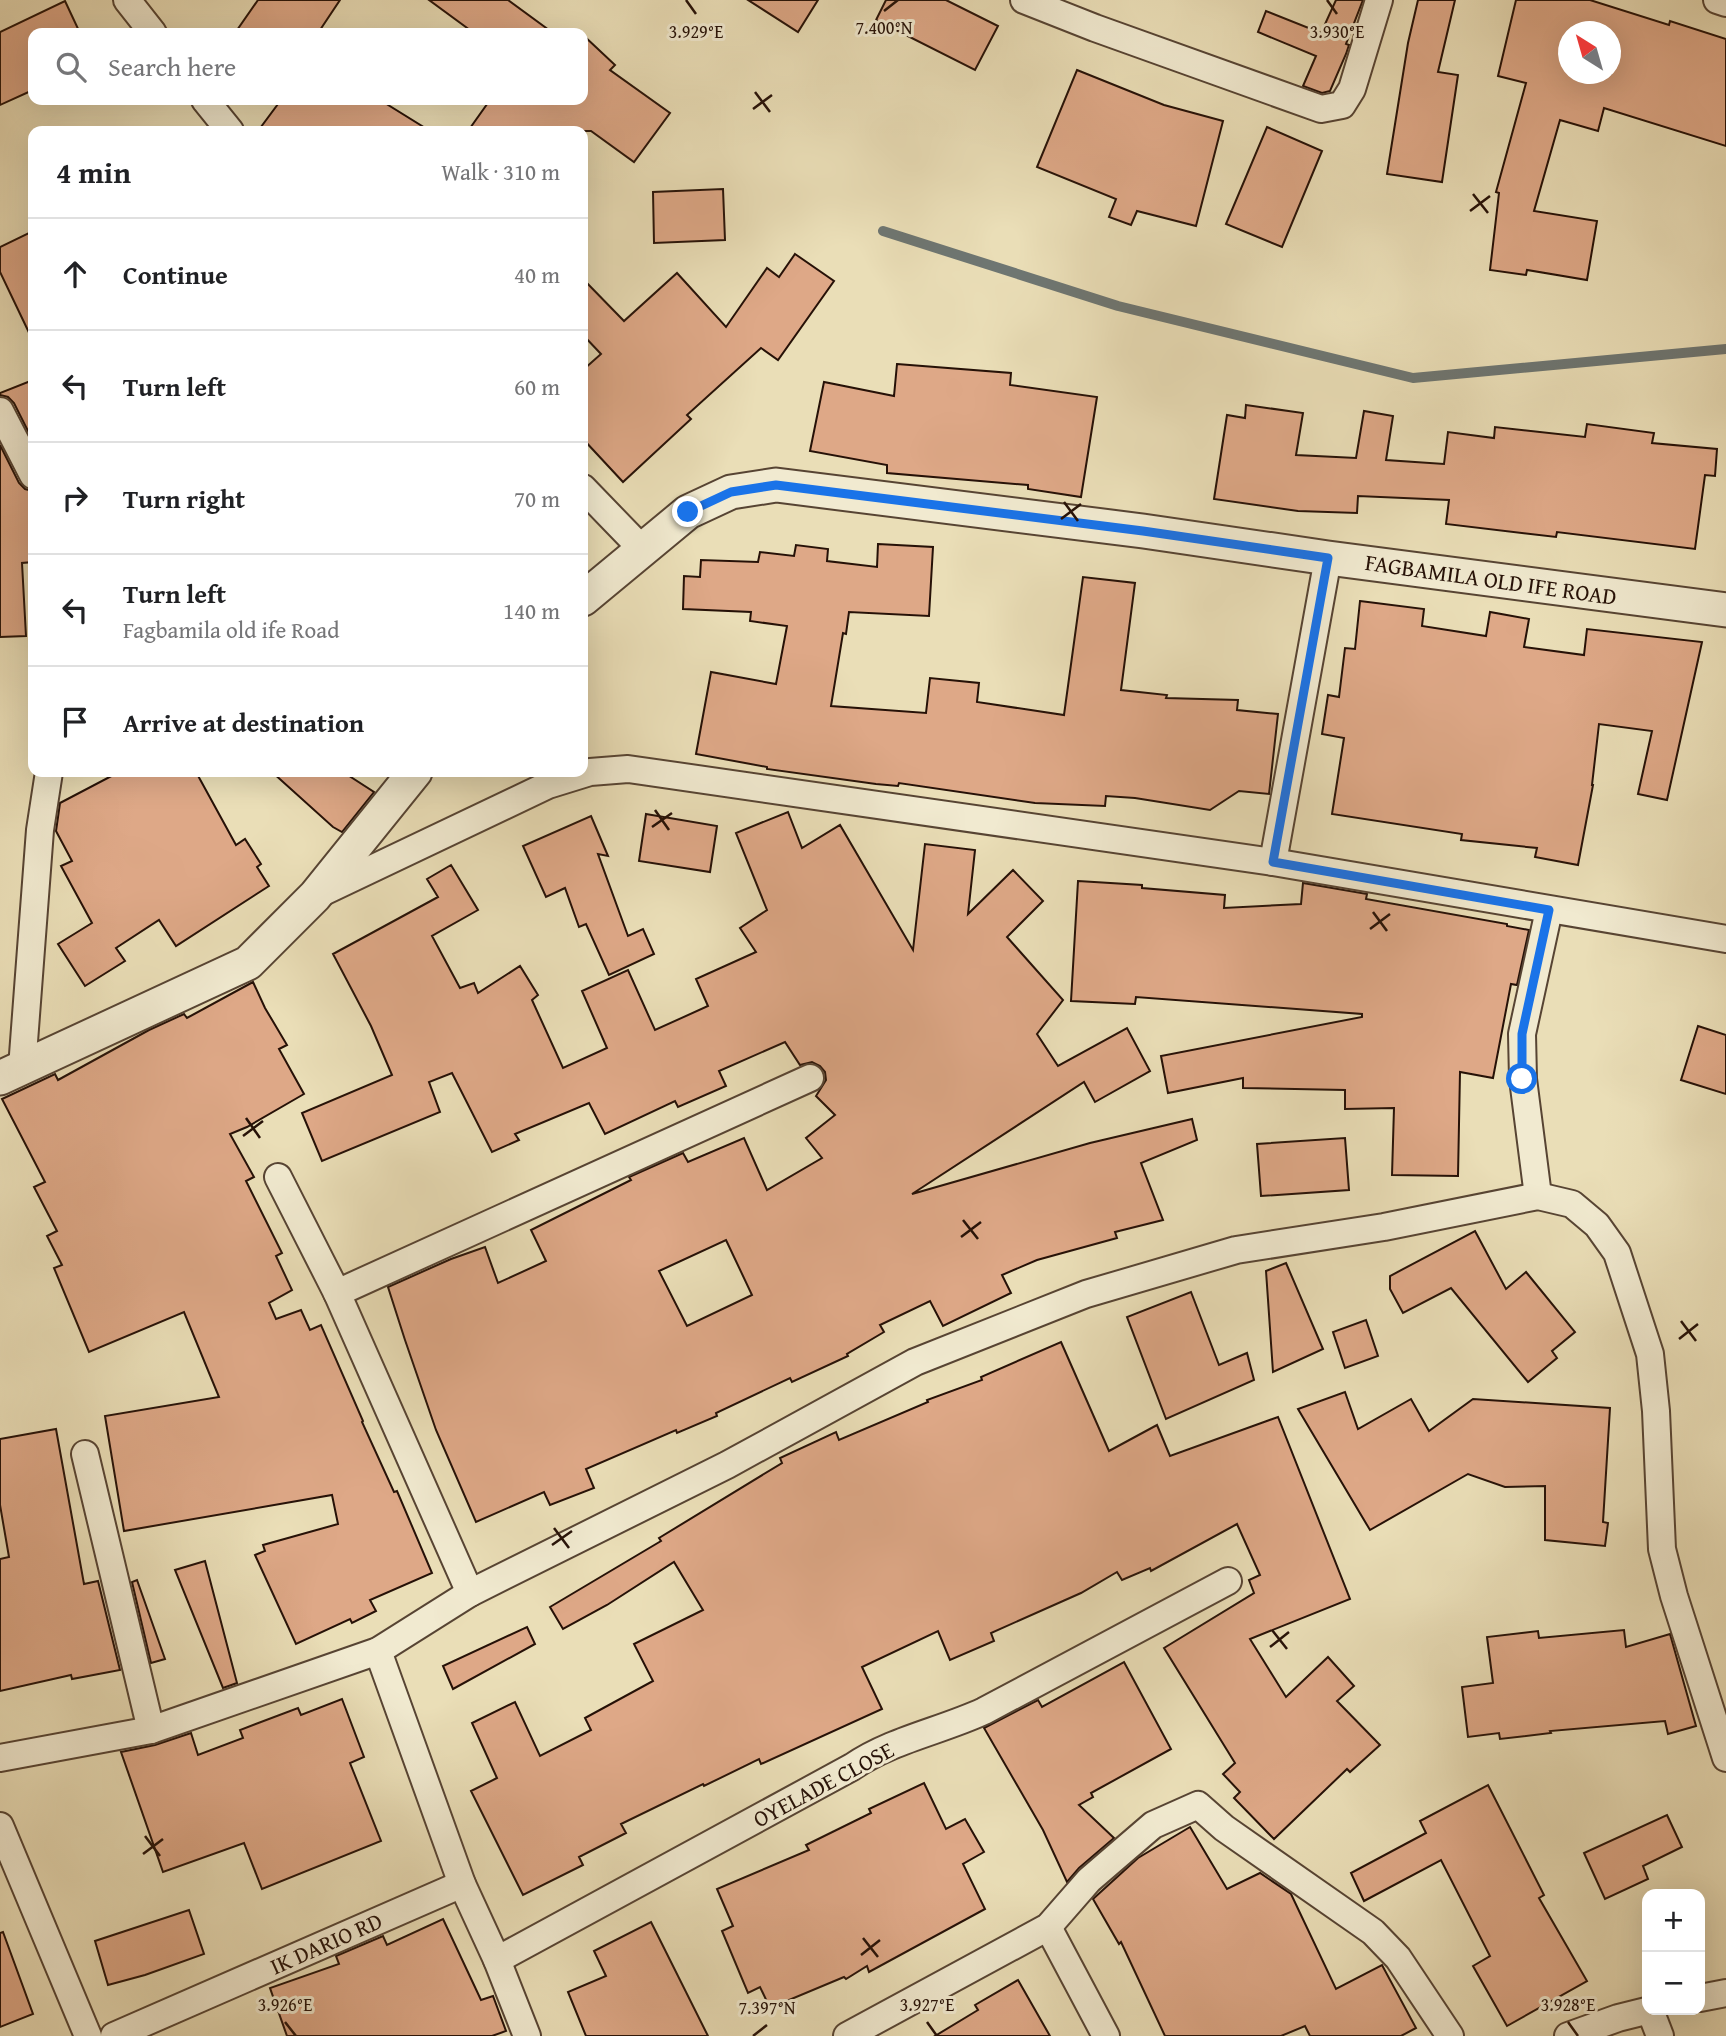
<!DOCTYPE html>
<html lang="en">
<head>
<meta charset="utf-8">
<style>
	:root { --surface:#fff; --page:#f2f2f2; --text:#202124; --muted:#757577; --line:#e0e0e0 }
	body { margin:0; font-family:"Gentium Book Plus",serif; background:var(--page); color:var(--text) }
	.controls { position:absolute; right:21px; bottom:21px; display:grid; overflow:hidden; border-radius:14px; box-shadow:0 7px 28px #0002 }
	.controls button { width:63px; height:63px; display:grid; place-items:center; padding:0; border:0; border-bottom:2px solid var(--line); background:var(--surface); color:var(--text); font:35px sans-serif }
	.compass { position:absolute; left:1558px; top:21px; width:63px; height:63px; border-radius:50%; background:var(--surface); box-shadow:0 7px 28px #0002; rotate:323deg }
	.stop { position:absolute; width:21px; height:21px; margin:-16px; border:5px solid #1a73e8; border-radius:50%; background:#fff }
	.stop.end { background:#1a73e8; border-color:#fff; box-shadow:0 2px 7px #0008 }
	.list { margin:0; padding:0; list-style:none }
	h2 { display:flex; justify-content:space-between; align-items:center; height:91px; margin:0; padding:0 28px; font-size:30px }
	h2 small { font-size:23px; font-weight:400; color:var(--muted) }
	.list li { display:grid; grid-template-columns:46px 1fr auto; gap:21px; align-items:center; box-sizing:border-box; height:112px; padding:0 28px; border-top:2px solid var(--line) }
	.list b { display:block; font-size:26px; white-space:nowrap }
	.list p { margin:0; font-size:23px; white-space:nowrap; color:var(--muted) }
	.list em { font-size:23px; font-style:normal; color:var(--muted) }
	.icon { flex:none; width:38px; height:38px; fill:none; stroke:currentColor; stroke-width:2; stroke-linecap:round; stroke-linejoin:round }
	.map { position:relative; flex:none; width:1726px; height:2036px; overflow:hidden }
	.search { position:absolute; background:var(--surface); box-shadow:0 7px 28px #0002; left:28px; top:28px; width:560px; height:77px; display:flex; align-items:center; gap:18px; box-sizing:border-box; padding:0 24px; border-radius:14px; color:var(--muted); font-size:26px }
	.panel { position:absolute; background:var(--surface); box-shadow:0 7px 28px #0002; left:28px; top:126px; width:560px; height:651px; border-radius:14px }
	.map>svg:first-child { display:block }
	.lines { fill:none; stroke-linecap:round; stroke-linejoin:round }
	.stream { stroke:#6e7672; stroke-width:10 }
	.building { fill:#dea887; stroke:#261107; stroke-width:2; fill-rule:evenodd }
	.minor-casing { stroke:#574433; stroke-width:30 }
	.tertiary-casing { stroke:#574433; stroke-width:37 }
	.minor { stroke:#f1ead0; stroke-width:26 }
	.tertiary { stroke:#f1ead0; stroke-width:33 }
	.route { stroke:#1a73e8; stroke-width:9 }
	.ticks { fill:none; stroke:#261107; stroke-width:2.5 }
	.labels { text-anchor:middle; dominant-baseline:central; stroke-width:6; stroke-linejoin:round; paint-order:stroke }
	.street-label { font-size:23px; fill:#261107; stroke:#f1ead0 }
	.ticks-label { font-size:18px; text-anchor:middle; fill:#261107; stroke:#f1ead0; stroke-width:6; stroke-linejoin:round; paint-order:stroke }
</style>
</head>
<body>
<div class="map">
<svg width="1726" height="2036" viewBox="0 0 1726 2036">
	<rect width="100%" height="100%" fill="#eadeb7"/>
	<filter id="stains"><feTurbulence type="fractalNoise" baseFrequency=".00286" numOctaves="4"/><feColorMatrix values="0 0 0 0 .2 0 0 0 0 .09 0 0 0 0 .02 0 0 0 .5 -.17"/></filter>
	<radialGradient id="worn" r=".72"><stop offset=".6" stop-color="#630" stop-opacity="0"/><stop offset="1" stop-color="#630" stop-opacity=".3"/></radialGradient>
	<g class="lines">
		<polyline class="stream" points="883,231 1118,306 1413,378 1726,349"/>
	</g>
	<g class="building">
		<polygon points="258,0 340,0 318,33 235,33"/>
		<polygon points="429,0 508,0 553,33 474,33"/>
		<polygon points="748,0 818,0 798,32"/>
		<polygon points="886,0 946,0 998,26 975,70 876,20"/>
		<polygon points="1336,0 1363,0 1346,44 1349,45 1346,54 1330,91 1322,93 1303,86 1316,56 1258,32 1266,11 1321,33"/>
		<polygon points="1418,0 1455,0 1438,72 1458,75 1442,182 1387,174 1408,43"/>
		<path d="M1516 0H1590L1669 25 1670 21 1726 39V146L1604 108 1598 131 1560 120 1534 211 1597 221 1587 280 1527 270 1526 275 1490 270 1499 193 1496 192 1526 83 1498 76ZM1569 32H1611V74H1569Z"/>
		<polygon points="65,1 80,33 33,33 33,90 0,105 0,32"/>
		<polygon points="583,35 615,65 610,70 670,113 634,162 591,131 468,131 490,100 583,100"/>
		<polygon points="1077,70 1164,105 1223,121 1196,226 1137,211 1131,225 1109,217 1116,199 1037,167"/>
		<polygon points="281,100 380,100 430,131 258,131"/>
		<polygon points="1267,127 1322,151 1282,247 1226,224"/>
		<polygon points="723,189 725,240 654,243 653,192"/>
		<polygon points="33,231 33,341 0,272 0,247"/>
		<polygon points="795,254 834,281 778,360 761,348 687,415 691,419 623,482 583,439 583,370 601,354 583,335 583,279 624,321 677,273 726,327 767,268 779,277"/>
		<polygon points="897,364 1011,373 1010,385 1097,397 1081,497 1028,489 1028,485 887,473 887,465 810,451 824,382 894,396"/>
		<polygon points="33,380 33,441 14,403 8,397 0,395 0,393"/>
		<polygon points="1246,405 1303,413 1296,455 1356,458 1364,411 1393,416 1386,460 1444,464 1448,432 1494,438 1495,427 1585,437 1587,424 1654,433 1652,443 1717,449 1715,476 1705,475 1695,549 1557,532 1556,537 1446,524 1449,500 1358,496 1357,513 1298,511 1214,499 1227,415 1245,418"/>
		<polygon points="0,445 19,483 25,489 33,491 33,562 22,563 26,636 0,637"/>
		<polygon points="878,544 933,547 929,616 849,612 846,634 843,633 831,706 926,713 930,678 979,683 977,702 1064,715 1083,577 1135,583 1121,690 1167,695 1166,698 1238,700 1237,710 1278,714 1269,794 1239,791 1210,810 1135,798 1106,796 1105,806 1035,803 899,783 898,786 876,784 767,769 767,767 696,754 711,672 776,684 787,626 750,621 751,612 683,609 684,576 700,577 701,560 758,562 760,552 794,556 796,545 828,549 827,561 877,567"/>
		<polygon points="1360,601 1424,609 1422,626 1486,636 1490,612 1529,619 1524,647 1584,655 1587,629 1702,642 1667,800 1638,794 1652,731 1599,724 1592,785 1593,785 1578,865 1535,857 1537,848 1461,840 1462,834 1332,814 1344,738 1322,734 1328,695 1339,697 1345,648 1355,649"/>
		<polygon points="119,772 196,772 236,845 245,839 261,864 257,867 269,886 176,946 159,920 116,948 125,961 85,986 58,944 92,923 61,866 72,861 56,831 60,803"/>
		<polygon points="272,772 343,772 374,792 342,832 333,827"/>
		<path d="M788 812 802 848 840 825 913 950 925 844 975 850 968 914 1013 870 1043 901 1007 937 1063 1000 1037 1034 1058 1066 1127 1028 1150 1071 1095 1102 1084 1082 912 1194 1090 1143 1192 1119 1197 1140 1141 1163 1163 1220 1115 1232 1117 1238 1037 1260 1002 1275 1011 1293 943 1326 930 1301 880 1325 884 1332 847 1354 848 1356 792 1382 790 1378 716 1413 717 1416 677 1433 676 1430 586 1469 594 1488 550 1505 544 1492 476 1522 436 1430 405 1340 388 1287 451 1259 485 1247 498 1283 546 1261 531 1230 631 1180 629 1177 683 1153 688 1162 744 1138 767 1190 822 1158 806 1138 835 1115 816 1096 826 1080 825 1072 820 1066 812 1062 800 1065 785 1042 719 1071 726 1086 678 1107 675 1101 605 1134 589 1103 515 1134 519 1140 492 1152 452 1073 429 1082 440 1112 322 1161 302 1113 392 1075 371 1026 333 954 438 897 427 879 451 865 478 910 432 936 460 988 474 983 478 993 520 966 538 995 532 1000 563 1068 607 1048 582 991 628 970 655 1030 708 1006 696 979 756 952 740 928 767 910 736 833ZM726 1240 752 1295 687 1326 659 1271Z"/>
		<polygon points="646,814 717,826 710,872 639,861"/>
		<polygon points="591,816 608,856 598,854 628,936 643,929 654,954 609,975 586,924 579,927 565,888 546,897 523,846"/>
		<polygon points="1078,881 1142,885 1142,888 1225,895 1224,908 1301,904 1303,883 1367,894 1366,899 1507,924 1507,926 1529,930 1517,985 1511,984 1493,1078 1460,1072 1458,1176 1392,1175 1394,1108 1345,1109 1345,1090 1243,1088 1243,1078 1168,1093 1161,1056 1362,1017 1362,1014 1136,997 1135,1004 1071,1001"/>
		<polygon points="253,982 265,1008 287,1045 279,1049 304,1094 247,1127 230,1134 254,1177 246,1181 282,1253 276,1256 292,1290 269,1303 276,1319 301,1310 310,1330 321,1325 363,1421 362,1422 394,1492 397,1491 432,1573 370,1600 376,1611 352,1623 350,1619 296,1644 255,1555 265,1551 263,1545 338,1524 332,1495 124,1531 105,1416 219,1397 184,1312 89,1352 54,1268 62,1265 47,1236 57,1231 34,1187 45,1182 2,1099 55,1074 58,1080 149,1030 184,1014 187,1018"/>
		<polygon points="1698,1026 1726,1035 1726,1094 1681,1080"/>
		<polygon points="1345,1138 1349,1190 1261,1196 1257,1144"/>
		<polygon points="1475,1231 1506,1289 1526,1272 1575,1332 1552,1351 1557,1358 1528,1382 1451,1288 1403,1313 1390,1289 1390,1276"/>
		<polygon points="1286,1263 1323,1349 1273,1372 1266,1271"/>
		<polygon points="1191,1292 1219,1365 1247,1353 1254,1380 1166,1419 1127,1317"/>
		<polygon points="1366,1320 1378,1356 1345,1368 1333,1332"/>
		<polygon points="1061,1342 1109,1451 1157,1425 1170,1456 1278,1417 1350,1599 1250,1639 1286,1697 1328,1657 1354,1686 1337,1701 1380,1745 1350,1772 1347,1769 1274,1839 1234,1798 1240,1792 1223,1774 1235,1763 1164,1648 1254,1593 1249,1580 1260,1575 1237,1524 1151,1571 1150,1568 1122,1580 1117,1572 1081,1593 991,1633 994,1641 950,1660 938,1631 862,1667 882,1709 761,1764 759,1759 704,1786 703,1784 621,1824 626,1833 579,1857 583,1865 523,1895 471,1791 497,1778 472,1723 515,1702 540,1756 591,1730 585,1718 653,1681 634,1644 703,1610 674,1562 607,1605 563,1629 550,1607 661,1541 659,1538 782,1463 780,1458 836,1432 839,1440 928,1402 927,1400 982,1380 981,1377"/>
		<polygon points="1345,1392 1358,1429 1411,1399 1429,1431 1473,1399 1610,1408 1603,1522 1608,1523 1605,1546 1545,1540 1545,1486 1505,1487 1468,1474 1370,1530 1298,1409"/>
		<polygon points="56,1429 84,1584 98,1581 120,1670 72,1679 71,1675 0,1691 0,1559 9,1557 0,1505 0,1439"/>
		<polygon points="205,1561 237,1683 223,1688 175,1570"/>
		<polygon points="137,1580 165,1659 151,1663 132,1582"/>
		<polygon points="527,1627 535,1644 453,1689 443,1666"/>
		<polygon points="1624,1630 1626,1647 1670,1634 1696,1726 1668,1734 1665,1721 1550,1731 1551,1733 1500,1739 1499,1733 1468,1737 1462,1687 1493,1683 1487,1637 1538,1631 1539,1638"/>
		<polygon points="1124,1662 1171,1749 1091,1793 1093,1797 1079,1805 1114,1838 1079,1868 1067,1882 1043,1830 984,1728 1038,1700 1042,1707"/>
		<polygon points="342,1699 364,1757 350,1763 381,1841 262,1889 244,1843 163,1872 121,1752 155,1745 191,1733 198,1755 243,1738 240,1730 298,1708 301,1715"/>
		<polygon points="924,1783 946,1829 965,1819 984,1852 963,1864 985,1909 869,1972 867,1966 846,1979 844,1977 770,2008 760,1987 748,1993 722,1931 733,1926 717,1889 809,1850 806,1845 871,1813 869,1809"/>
		<polygon points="1488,1785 1544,1895 1539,1898 1587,1981 1507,2026 1473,1966 1490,1956 1441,1860 1364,1901 1351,1873 1426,1833 1420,1821"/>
		<polygon points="1667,1815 1682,1847 1643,1866 1648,1879 1605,1899 1584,1853"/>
		<polygon points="1190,1827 1227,1889 1260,1873 1291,1894 1336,1989 1382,1965 1416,2028 1401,2036 1310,2036 1305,2026 1281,2036 1165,2036 1121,1942 1119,1944 1093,1899 1138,1858"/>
		<polygon points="189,1910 204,1954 145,1975 108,1985 95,1941"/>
		<polygon points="443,1919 481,2000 493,1996 506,2031 492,2036 287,2036 270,1988 339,1964 336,1956 383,1936 387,1945"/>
		<polygon points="651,1922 708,2036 586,2036 568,1992 606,1976 594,1951"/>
		<polygon points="3,1932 33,2014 0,2027 0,1933"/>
		<polygon points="1018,1980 1050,2036 935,2036 978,2010 975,2005"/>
	</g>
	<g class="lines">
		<g class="minor-casing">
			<g id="minor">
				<polyline points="127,0 153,33"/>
				<polyline points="1024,0 1095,28 1321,109 1342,105 1352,89 1379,0"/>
				<polyline points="1717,0 1726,3"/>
				<polyline points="205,100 230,131"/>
				<polyline points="0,411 33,475"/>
				<polyline points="583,488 642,549"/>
				<polyline points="1273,862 1328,558"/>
				<polyline points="319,894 548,785 590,772 628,769 1273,862 1726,939"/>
				<polyline points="22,1068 40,830 49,772"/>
				<polyline points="278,1177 337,1293 470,1593"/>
				<polyline points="1538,1196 1523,1079 1522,1034 1549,910"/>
				<polyline points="337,1293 810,1078"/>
				<polyline points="85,1454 151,1730"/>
				<polyline points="378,1651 462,1884 497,1960 527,2036"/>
				<polyline points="0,1758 151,1730 378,1651 470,1593 727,1465 915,1362 1086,1294 1236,1250 1384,1227 1538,1196 1572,1204 1597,1225 1617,1253 1650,1354 1656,1411 1662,1549 1674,1596 1726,1758"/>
				<polyline points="0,1826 88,2036"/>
				<polyline points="1048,1927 1106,2036"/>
				<path d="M497 1960 852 1767C891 1740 941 1731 984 1711L1228 1581"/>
				<polyline points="1700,1998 1726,1993"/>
				<polyline points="1650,2010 1660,2036"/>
				<polyline points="114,2036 462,1884"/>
				<polyline points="847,2036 1048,1927 1089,1880 1153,1825 1198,1805 1224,1828 1373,1932 1398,1958 1450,2036"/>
				<polyline points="1568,2036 1618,2018 1650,2010"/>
			</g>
		</g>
		<g class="tertiary-casing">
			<g id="tertiary">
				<polyline points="583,599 688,512 731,492 776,485 1143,531 1328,558 1726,610"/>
				<polyline points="0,1078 248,963 315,896 415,772"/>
			</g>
		</g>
		<use href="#minor" class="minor"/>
		<use href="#tertiary" class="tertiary"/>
	</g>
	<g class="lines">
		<polyline class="route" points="688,512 731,492 776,485 1143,531 1328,558 1273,862 1549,910 1522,1034 1522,1079"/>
	</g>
	<path class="ticks" d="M686 0 696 14M1327 0 1337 14M884 11 898 0M755 92 770 112M753 109 772 95M1473 194 1488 213M1470 211 1490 196M1064 502 1078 521M1061 519 1081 504M655 810 669 830M652 827 672 813M1373 912 1387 931M1370 929 1390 914M246 1118 260 1138M243 1136 263 1121M963 1220 978 1239M961 1237 981 1222M1681 1321 1696 1341M1679 1339 1698 1324M554 1528 569 1548M552 1545 572 1531M1272 1630 1287 1649M1270 1647 1289 1632M145 1836 160 1856M143 1854 163 1839M863 1938 878 1957M861 1955 880 1940M285 2022 296 2036M927 2022 937 2036M1568 2022 1578 2036M753 2036 767 2025"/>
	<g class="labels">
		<g class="street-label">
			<text transform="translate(1491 579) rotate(8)">FAGBAMILA OLD IFE ROAD</text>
			<text transform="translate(823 1784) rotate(-28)">OYELADE CLOSE</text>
			<text transform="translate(326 1943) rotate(-24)">IK DARIO RD</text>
		</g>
	</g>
	<g class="ticks-label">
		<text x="884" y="34">7.400°N</text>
		<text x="696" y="38">3.929°E</text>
		<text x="1337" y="38">3.930°E</text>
		<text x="285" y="2011">3.926°E</text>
		<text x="927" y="2011">3.927°E</text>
		<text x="1568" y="2011">3.928°E</text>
		<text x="767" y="2014">7.397°N</text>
	</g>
	<rect width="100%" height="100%" filter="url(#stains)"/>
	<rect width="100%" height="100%" fill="url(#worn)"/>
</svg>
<div class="controls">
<button>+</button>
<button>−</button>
</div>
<svg class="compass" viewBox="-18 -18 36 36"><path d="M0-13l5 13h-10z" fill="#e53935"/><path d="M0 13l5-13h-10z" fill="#757577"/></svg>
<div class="stop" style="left:1522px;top:1079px"></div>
<div class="stop end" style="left:688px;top:512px"></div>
<div class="search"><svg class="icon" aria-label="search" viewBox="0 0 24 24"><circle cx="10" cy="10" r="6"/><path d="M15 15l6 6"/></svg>Search here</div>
<section class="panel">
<h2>4 min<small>Walk · 310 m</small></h2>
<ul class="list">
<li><svg class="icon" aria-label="ahead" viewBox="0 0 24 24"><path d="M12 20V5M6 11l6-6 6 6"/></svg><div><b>Continue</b></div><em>40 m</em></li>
<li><svg class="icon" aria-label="left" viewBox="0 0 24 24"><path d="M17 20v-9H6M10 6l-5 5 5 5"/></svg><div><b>Turn left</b></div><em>60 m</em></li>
<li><svg class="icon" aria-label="right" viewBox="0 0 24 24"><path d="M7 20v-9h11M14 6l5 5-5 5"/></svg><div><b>Turn right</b></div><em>70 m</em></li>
<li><svg class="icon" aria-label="left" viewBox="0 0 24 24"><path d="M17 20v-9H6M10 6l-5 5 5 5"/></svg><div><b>Turn left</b><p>Fagbamila old ife Road</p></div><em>140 m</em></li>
<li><svg class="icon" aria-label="arrive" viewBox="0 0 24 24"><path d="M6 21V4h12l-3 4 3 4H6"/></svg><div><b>Arrive at destination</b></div></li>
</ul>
</section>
</div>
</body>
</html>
